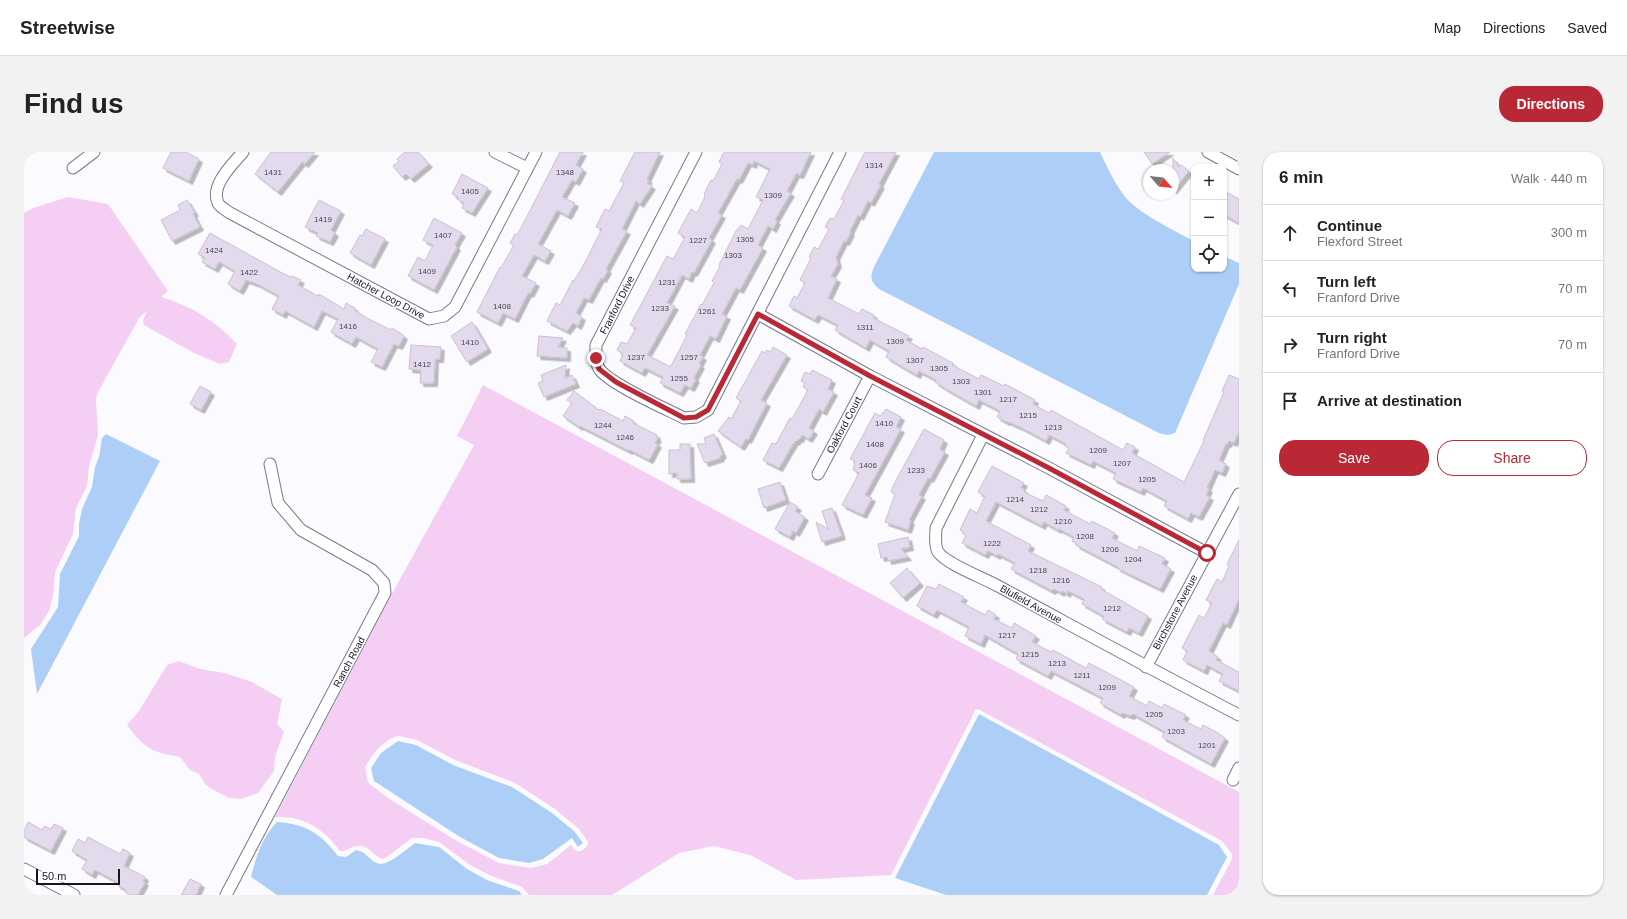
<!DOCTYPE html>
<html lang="en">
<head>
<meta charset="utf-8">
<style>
	:root { --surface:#fff; --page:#f2f2f2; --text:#222; --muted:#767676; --line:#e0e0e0; --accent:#b92834 }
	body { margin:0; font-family:Arial,sans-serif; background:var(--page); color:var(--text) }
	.controls { position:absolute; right:12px; top:12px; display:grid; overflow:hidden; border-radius:8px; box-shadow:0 1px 3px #0004 }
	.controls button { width:36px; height:36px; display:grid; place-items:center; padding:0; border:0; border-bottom:1px solid var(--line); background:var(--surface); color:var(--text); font:20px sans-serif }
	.compass { position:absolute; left:1119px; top:12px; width:36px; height:36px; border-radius:50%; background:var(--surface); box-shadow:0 1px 3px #0004; rotate:118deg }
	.scale { position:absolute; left:12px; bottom:10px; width:84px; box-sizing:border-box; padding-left:4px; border:2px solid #18171e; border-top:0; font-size:11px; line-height:14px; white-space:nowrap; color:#18171e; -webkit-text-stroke:3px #fff; paint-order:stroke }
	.stop { position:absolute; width:12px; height:12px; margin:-9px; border:3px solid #b92834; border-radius:50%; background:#fff }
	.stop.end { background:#b92834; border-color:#fff; box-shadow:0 1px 4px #0008 }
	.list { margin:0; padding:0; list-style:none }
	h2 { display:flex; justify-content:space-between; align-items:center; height:52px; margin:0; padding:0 16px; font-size:17px }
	h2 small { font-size:13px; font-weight:400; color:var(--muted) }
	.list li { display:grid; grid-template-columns:26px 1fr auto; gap:12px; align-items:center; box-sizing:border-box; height:56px; padding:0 16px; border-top:1px solid var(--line) }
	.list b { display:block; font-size:15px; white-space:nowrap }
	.list p { margin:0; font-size:13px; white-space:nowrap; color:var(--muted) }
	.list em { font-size:13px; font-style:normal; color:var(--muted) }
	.actions { display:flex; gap:8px; padding:12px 16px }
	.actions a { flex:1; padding:9px 0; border:1px solid var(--accent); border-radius:16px; text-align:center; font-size:14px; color:var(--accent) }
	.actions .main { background:var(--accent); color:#fff }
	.icon { flex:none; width:22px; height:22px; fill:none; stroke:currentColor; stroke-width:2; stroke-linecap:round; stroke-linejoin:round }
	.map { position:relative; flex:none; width:1215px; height:743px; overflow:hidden; border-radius:16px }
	header { display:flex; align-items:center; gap:24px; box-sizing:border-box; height:56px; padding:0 20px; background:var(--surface); border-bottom:1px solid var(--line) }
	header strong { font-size:19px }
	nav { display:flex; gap:22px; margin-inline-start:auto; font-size:14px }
	.intro { display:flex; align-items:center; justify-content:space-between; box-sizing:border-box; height:96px; padding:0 24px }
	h1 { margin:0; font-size:28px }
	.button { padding:10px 18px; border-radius:16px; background:var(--accent); color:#fff; font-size:14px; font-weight:700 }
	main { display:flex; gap:24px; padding:0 24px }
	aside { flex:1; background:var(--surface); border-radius:16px; box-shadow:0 1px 3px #0004 }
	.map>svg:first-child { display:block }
	.green { fill:#f5cff3; fill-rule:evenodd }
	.water { fill:#adcef6 }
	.building { fill:#e4daed; stroke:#c9c0d2; fill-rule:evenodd; filter:url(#shadow) }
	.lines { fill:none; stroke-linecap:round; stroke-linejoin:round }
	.minor-casing { stroke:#7a788a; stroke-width:13 }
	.minor { stroke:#fff; stroke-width:11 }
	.route { stroke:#b92834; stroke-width:5 }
	.labels { text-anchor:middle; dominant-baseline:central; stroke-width:3; stroke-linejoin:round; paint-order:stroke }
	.number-label { font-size:8px; fill:#4b4852 }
	.street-label { font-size:10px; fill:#18171e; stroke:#fff }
</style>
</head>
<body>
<header>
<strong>Streetwise</strong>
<nav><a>Map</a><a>Directions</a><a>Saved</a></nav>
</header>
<div class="intro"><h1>Find us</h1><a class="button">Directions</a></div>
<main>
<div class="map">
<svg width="1215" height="743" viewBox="0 0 1215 743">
	<defs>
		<filter id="shadow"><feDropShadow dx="3.5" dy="3.5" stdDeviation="0" flood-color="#0004"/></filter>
	</defs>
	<rect width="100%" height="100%" fill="#fbfbff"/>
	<g class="green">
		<path d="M44 45 84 52 144 139 137 145C166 153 193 170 213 192L205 210 196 212 170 201 120 173 119 168 123 159 115 166 73 242 72 248 74 283 65 314 63 334 52 356 49 382 31 420 29 444 25 459 16 473 0 486V61L9 56Z"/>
		<path d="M459 233 1215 640V743H1189L1208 707V702L1198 689 954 557 951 558 948 565 867 723 772 728 726 703 690 694 655 701 588 743H505L498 735 465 723 446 713 415 690 399 686H388L360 707C351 706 347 696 338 694 329 692 324 700 316 699 305 684 291 672 273 667 266 665 258 665 251 665L370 438 450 293 433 284ZM375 584 393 588 431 608 491 631 531 657 555 677 564 690V693C557 701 552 702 547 693L523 712 507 716 475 711 433 689 364 646 347 633 344 630 341 615C349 602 359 587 375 584Z"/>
		<path d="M155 509 176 517 201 521 228 530 258 547 253 572 260 580 251 605 250 619 234 641 217 647 205 646 186 636 181 632 175 622 166 618 156 605C127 600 121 597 103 573L115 559 143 513Z"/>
	</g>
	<g class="water">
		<path d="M910 0H1076C1083 15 1091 32 1102 46 1116 62 1151 79 1170 89V117H1200V104L1215 111V132L1151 281 1143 283 1135 281 855 137C846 129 846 125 850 115Z"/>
		<polygon points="82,282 136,309 13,542 7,497 34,455 36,422 55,384 55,372 58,357 68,335 71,315 75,305 78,286"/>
		<polygon points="955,562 1195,693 1203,705 1183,743 922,743 871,726"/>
		<polygon points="374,589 392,593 429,613 488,635 528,661 550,679 559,691 554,695 548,686 519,707 505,711 475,706 436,685 350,629 347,616 357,601"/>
		<path d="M253 670C282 672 296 681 314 704L322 705 332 698C343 700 345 708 353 711 363 716 382 697 391 691L415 695 443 717 463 728 495 739 498 743H253L227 725C232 705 238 685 253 670Z"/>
	</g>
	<g class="building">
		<polygon points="147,0 162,0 175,7 165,29 139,16"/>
		<polygon points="247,0 291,0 281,12 278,10 254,40 231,22"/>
		<polygon points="381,0 394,0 405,12 387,27 382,22 378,25 369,14 375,9 373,7"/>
		<polygon points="536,0 559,0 552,13 559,17 552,30 548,28 538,45 551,51 544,64 533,58 514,92 527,99 521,109 510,103 498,124 512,131 506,142 504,141 491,167 479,161 474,171 453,160 476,115 477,116 490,93 486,91 491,82 493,83 497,76"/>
		<polygon points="611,0 636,0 623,27 625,28 623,31 628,34 616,52 612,49 598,77 603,79 582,117 584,118 579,127 577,126 565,148 560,146 552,161 558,165 554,174 549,171 543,179 523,169 532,151 536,153 549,128 550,129 559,114 578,77 572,75 581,57 585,59 600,31 596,29"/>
		<path d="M700 0H787L776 23 772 22 763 39 767 41 751 68 753 69 749 77 744 74 734 93 739 96 716 138 712 136 698 162 703 164 692 187 686 184 676 203 679 205 675 212 677 213 670 226 672 227 667 236 661 233 656 241 636 231 639 225 621 216 618 221 596 209 599 202 593 198 597 190 603 192 612 176 606 173 643 104 649 107 651 104 661 85 654 81 667 57 673 61 680 47 681 42H680L687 28 689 29 698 12 695 10ZM730 9 746 17 732 45 739 48 724 77 717 73 712 79 695 113 696 114 688 129 690 131 678 153 677 152 661 182 663 183 647 214H645L623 203 651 154 643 151 658 123 665 127 668 120 670 121 688 88 685 86 698 63 694 61 713 27 715 28 724 11 729 13Z"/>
		<polygon points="841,0 872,0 855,32 857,33 847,51 844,49 836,65 834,63 826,79 827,80 822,90 820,89 812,105 814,112 807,124 813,127 804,146 835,162 838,157 850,163 849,166 885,184 882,188 898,197 899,195 929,211 928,213 955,227 957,223 980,234 981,232 1011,248 1009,252 1025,261 1027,258 1099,298 1103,291 1111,295 1108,301 1160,330 1180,289 1179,288 1200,240 1198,239 1205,223 1215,227 1215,280 1210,291 1205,289 1204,292 1202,292 1195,308 1202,312 1198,321 1191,318 1183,336 1185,337 1182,343 1186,345 1175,365 1167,361 1164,367 1140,354 1143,349 1119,336 1117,340 1089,327 1092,321 1069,309 1067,313 1042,301 1045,296 1041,294 1042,292 1025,283 1022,289 998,276 982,269 982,270 973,265 976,259 955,248 952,254 922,237 911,230 912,228 895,219 893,223 884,218 862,205 865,199 846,188 842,196 811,178 814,173 794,163 791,168 765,154 770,144 773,146 781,131 776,128 787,106 785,105 790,95 794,97 796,94 805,77 801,75 806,66 810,67 820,49 817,47"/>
		<polygon points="1120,0 1146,0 1128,12"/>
		<polygon points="1149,6 1155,15 1157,13 1165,19 1149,39"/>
		<polygon points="438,22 464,36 448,61 438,56 440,51 433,47 434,45 428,42"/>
		<polygon points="1200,39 1215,47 1215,71 1200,63"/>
		<polygon points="163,48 171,61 169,62 176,75 148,89 137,68 156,58 154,53"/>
		<polygon points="295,48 317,59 307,78 311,81 306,90 292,84 294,81 281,75"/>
		<polygon points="410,66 438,81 431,93 433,95 410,138 384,124 394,105 401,109 409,93 399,88"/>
		<polygon points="342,77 361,87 347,113 326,101 336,83 338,84"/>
		<polygon points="186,81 260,122 267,125 268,124 277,128 274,133 294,144 295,142 320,157 322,151 331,156 330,158 343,166 367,178 368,176 376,181 380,184 375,194 370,192 358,215 347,210 354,197 332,185 328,192 307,180 314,167 298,159 290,175 261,159 259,163 248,157 255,144 233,132 222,128 216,139 204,132 211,119 195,110 191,117 178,110 181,106 174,102"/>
		<polygon points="448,170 464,197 443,210 427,184"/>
		<polygon points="515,184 539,186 534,195 543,196 543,206 513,204"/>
		<polygon points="387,193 417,195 416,207 411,207 410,231 396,231 397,218 385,217"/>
		<polygon points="749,195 763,203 737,248 743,251 724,288 722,287 717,295 694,279 705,265 707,267 717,249 712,246 738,199 741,201 743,198 747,200"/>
		<polygon points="542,213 541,226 548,223 552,232 520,245 514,231 519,229 517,223"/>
		<polygon points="788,218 808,228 804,237 810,240 799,260 795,257 785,276 790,279 785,287 778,283 776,287 774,287 772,290 771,289 755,316 739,308 748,291 752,292 766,266 768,267 784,238 779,235 781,231 777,229 781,220 786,222"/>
		<polygon points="176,234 187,240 177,258 166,252"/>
		<polygon points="550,239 575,258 576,257 599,269 601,264 610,269 609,271 633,283 632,285 634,286 631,291 634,292 626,307 625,308 606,298 605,299 556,274 555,275 539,264 548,251 543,248"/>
		<polygon points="862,257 877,265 872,275 877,277 841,343 848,346 839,363 818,353 835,321 829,318 831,309 826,307 851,261 856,264"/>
		<polygon points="900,277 920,288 916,297 921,300 906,327 904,326 895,343 898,344 885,368 887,369 884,378 861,370 871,342 867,340 870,332"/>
		<polygon points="690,282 699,303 696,304 697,306 681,311 673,292 682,292 680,286"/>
		<polygon points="656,292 666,292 667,327 653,327 653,321 645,322 645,298 656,298"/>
		<polygon points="968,314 1000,331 997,336 1001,338 1000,340 1019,349 1022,343 1042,354 1040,358 1066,372 1068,369 1091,381 1088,386 1113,399 1115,394 1141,406 1138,412 1147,417 1136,437 1093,416 1094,415 1052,393 1053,392 1048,389 1050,385 1035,377 1034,378 1020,370 1018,374 972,350 962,369 1007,393 1004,399 1078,435 1077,437 1124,464 1115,481 1105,476 1103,480 1078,467 1080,464 1058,452 1060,447 1044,439 1043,442 1038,439 1037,441 1030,437 1028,439 987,417 991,411 974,402 973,404 964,399 961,403 938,391 942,383 938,381 939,379 936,378 946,357 953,361 961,344 954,340"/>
		<polygon points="756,330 762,348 740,356 734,337"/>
		<polygon points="766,350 774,355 771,359 781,365 772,381 769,379 766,385 751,377"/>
		<polygon points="808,356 818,384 798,390 792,370 804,377 798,359"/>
		<polygon points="884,385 886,395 877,397 884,405 864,409 863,405 857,406 854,392"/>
		<polygon points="1215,388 1215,447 1203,473 1199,471 1185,499 1194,505 1192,508 1215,520 1215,539 1195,529 1199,522 1183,513 1180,519 1159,508 1163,499 1158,496 1175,463 1180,466 1188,451 1182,448 1193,427 1198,430 1205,414 1203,412"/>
		<polygon points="883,416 896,431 879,446 866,431"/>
		<polygon points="915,432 940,445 937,450 961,463 964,458 972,463 970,467 988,476 990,471 1012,484 1008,490 1027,500 1029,498 1062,516 1065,511 1110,535 1105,544 1123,554 1125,549 1138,556 1140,552 1162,563 1159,568 1177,577 1179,573 1194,581 1201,586 1187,612 1138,585 1141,580 1109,562 1107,564 1098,561 1097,563 1076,551 1079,546 1027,519 1024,524 992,507 994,502 961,483 957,492 941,484 945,475 913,458 910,463 893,454 903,434 912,437"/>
		<polygon points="4,670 18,678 20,674 27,677 30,672 39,676 27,699 0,685 0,679"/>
		<polygon points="64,685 96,702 99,697 106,701 100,714 121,725 119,729 121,730 114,743 106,743 101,740 102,738 92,732 93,730 71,718 68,723 58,717 63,708 48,699 54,687 61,691"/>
		<polygon points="166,727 177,732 172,743 157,743"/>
	</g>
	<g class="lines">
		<g class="minor-casing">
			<g id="minor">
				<path d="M219 0C209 12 186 33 194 51 196 55 202 58 206 61L405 167 420 164 431 155 512 0"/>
				<polyline points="471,0 503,16"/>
				<path d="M672 0 572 193C572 200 571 212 576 218 588 233 640 256 660 266L672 265 684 258 816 0"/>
				<polyline points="1184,0 1215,17"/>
				<polyline points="49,16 70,0"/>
				<polyline points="734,162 846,224 1023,315 1183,401"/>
				<path d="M959 283 912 376C912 383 910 393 914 400 922 412 960 426 974 434 1054 477 1134 521 1215 563"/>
				<polyline points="794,322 846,224"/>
				<polyline points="1122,515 1215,342"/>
				<polyline points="1209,628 1215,616"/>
				<polyline points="0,717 50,743"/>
				<polyline points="202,743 361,441 360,431 348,418 277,378 254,351 246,312"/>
			</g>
		</g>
		<use href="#minor" class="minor"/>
	</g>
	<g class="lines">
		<polyline class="route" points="572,206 575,217 592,230 660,266 672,265 684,258 734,162 846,224 1023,315 1183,401"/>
	</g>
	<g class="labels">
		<g class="number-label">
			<text x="850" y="13">1314</text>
			<text x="249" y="20">1431</text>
			<text x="541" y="20">1348</text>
			<text x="446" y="39">1405</text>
			<text x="749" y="43">1309</text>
			<text x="299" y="67">1419</text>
			<text x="419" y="83">1407</text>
			<text x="721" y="87">1305</text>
			<text x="674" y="88">1227</text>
			<text x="190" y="98">1424</text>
			<text x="709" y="103">1303</text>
			<text x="403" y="119">1409</text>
			<text x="225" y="120">1422</text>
			<text x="643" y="130">1231</text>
			<text x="478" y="154">1408</text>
			<text x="636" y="156">1233</text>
			<text x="683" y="159">1261</text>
			<text x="324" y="174">1416</text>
			<text x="841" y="175">1311</text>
			<text x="871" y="189">1309</text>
			<text x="446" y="190">1410</text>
			<text x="612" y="205">1237</text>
			<text x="665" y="205">1257</text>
			<text x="891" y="208">1307</text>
			<text x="398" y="212">1412</text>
			<text x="915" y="216">1305</text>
			<text x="655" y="226">1255</text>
			<text x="937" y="229">1303</text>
			<text x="959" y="240">1301</text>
			<text x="984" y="247">1217</text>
			<text x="1004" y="263">1215</text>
			<text x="860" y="271">1410</text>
			<text x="579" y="273">1244</text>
			<text x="1029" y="275">1213</text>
			<text x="601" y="285">1246</text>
			<text x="851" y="292">1408</text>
			<text x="1074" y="298">1209</text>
			<text x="1098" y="311">1207</text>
			<text x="844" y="313">1406</text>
			<text x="892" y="318">1233</text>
			<text x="1123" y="327">1205</text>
			<text x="991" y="347">1214</text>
			<text x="1015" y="357">1212</text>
			<text x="1039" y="369">1210</text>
			<text x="1061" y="384">1208</text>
			<text x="968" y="391">1222</text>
			<text x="1086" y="397">1206</text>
			<text x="1109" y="407">1204</text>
			<text x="1014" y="418">1218</text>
			<text x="1037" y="428">1216</text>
			<text x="1088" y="456">1212</text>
			<text x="983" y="483">1217</text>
			<text x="1006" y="502">1215</text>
			<text x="1033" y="511">1213</text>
			<text x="1058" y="523">1211</text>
			<text x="1083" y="535">1209</text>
			<text x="1130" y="562">1205</text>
			<text x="1152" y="579">1203</text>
			<text x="1183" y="593">1201</text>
		</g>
		<g class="street-label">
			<text transform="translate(362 144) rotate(28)">Hatcher Loop Drive</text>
			<text transform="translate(593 153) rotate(-63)">Franford Drive</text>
			<text transform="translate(820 273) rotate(-62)">Oakford Court</text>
			<text transform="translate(1007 452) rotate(29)">Blufield Avenue</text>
			<text transform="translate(1151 460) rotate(-62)">Birchstone Avenue</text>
			<text transform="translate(325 510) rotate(-62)">Ranch Road</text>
		</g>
	</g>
</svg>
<div class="controls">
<button>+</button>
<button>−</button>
<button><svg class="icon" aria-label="locate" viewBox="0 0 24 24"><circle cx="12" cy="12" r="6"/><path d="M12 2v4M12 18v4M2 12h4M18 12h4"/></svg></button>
</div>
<svg class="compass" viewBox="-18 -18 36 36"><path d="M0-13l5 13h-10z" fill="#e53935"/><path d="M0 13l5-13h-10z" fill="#767676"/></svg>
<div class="scale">50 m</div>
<div class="stop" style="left:1183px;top:401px"></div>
<div class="stop end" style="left:572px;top:206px"></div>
</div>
<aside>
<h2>6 min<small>Walk · 440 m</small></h2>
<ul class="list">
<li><svg class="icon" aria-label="ahead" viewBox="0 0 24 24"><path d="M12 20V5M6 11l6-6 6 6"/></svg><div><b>Continue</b><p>Flexford Street</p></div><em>300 m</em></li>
<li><svg class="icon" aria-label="left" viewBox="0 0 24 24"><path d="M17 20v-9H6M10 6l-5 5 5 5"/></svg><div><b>Turn left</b><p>Franford Drive</p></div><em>70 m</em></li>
<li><svg class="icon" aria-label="right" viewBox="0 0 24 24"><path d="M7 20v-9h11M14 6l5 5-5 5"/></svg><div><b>Turn right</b><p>Franford Drive</p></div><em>70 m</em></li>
<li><svg class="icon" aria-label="arrive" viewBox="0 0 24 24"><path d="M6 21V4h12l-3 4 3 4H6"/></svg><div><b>Arrive at destination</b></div></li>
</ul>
<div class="actions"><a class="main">Save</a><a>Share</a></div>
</aside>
</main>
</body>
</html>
